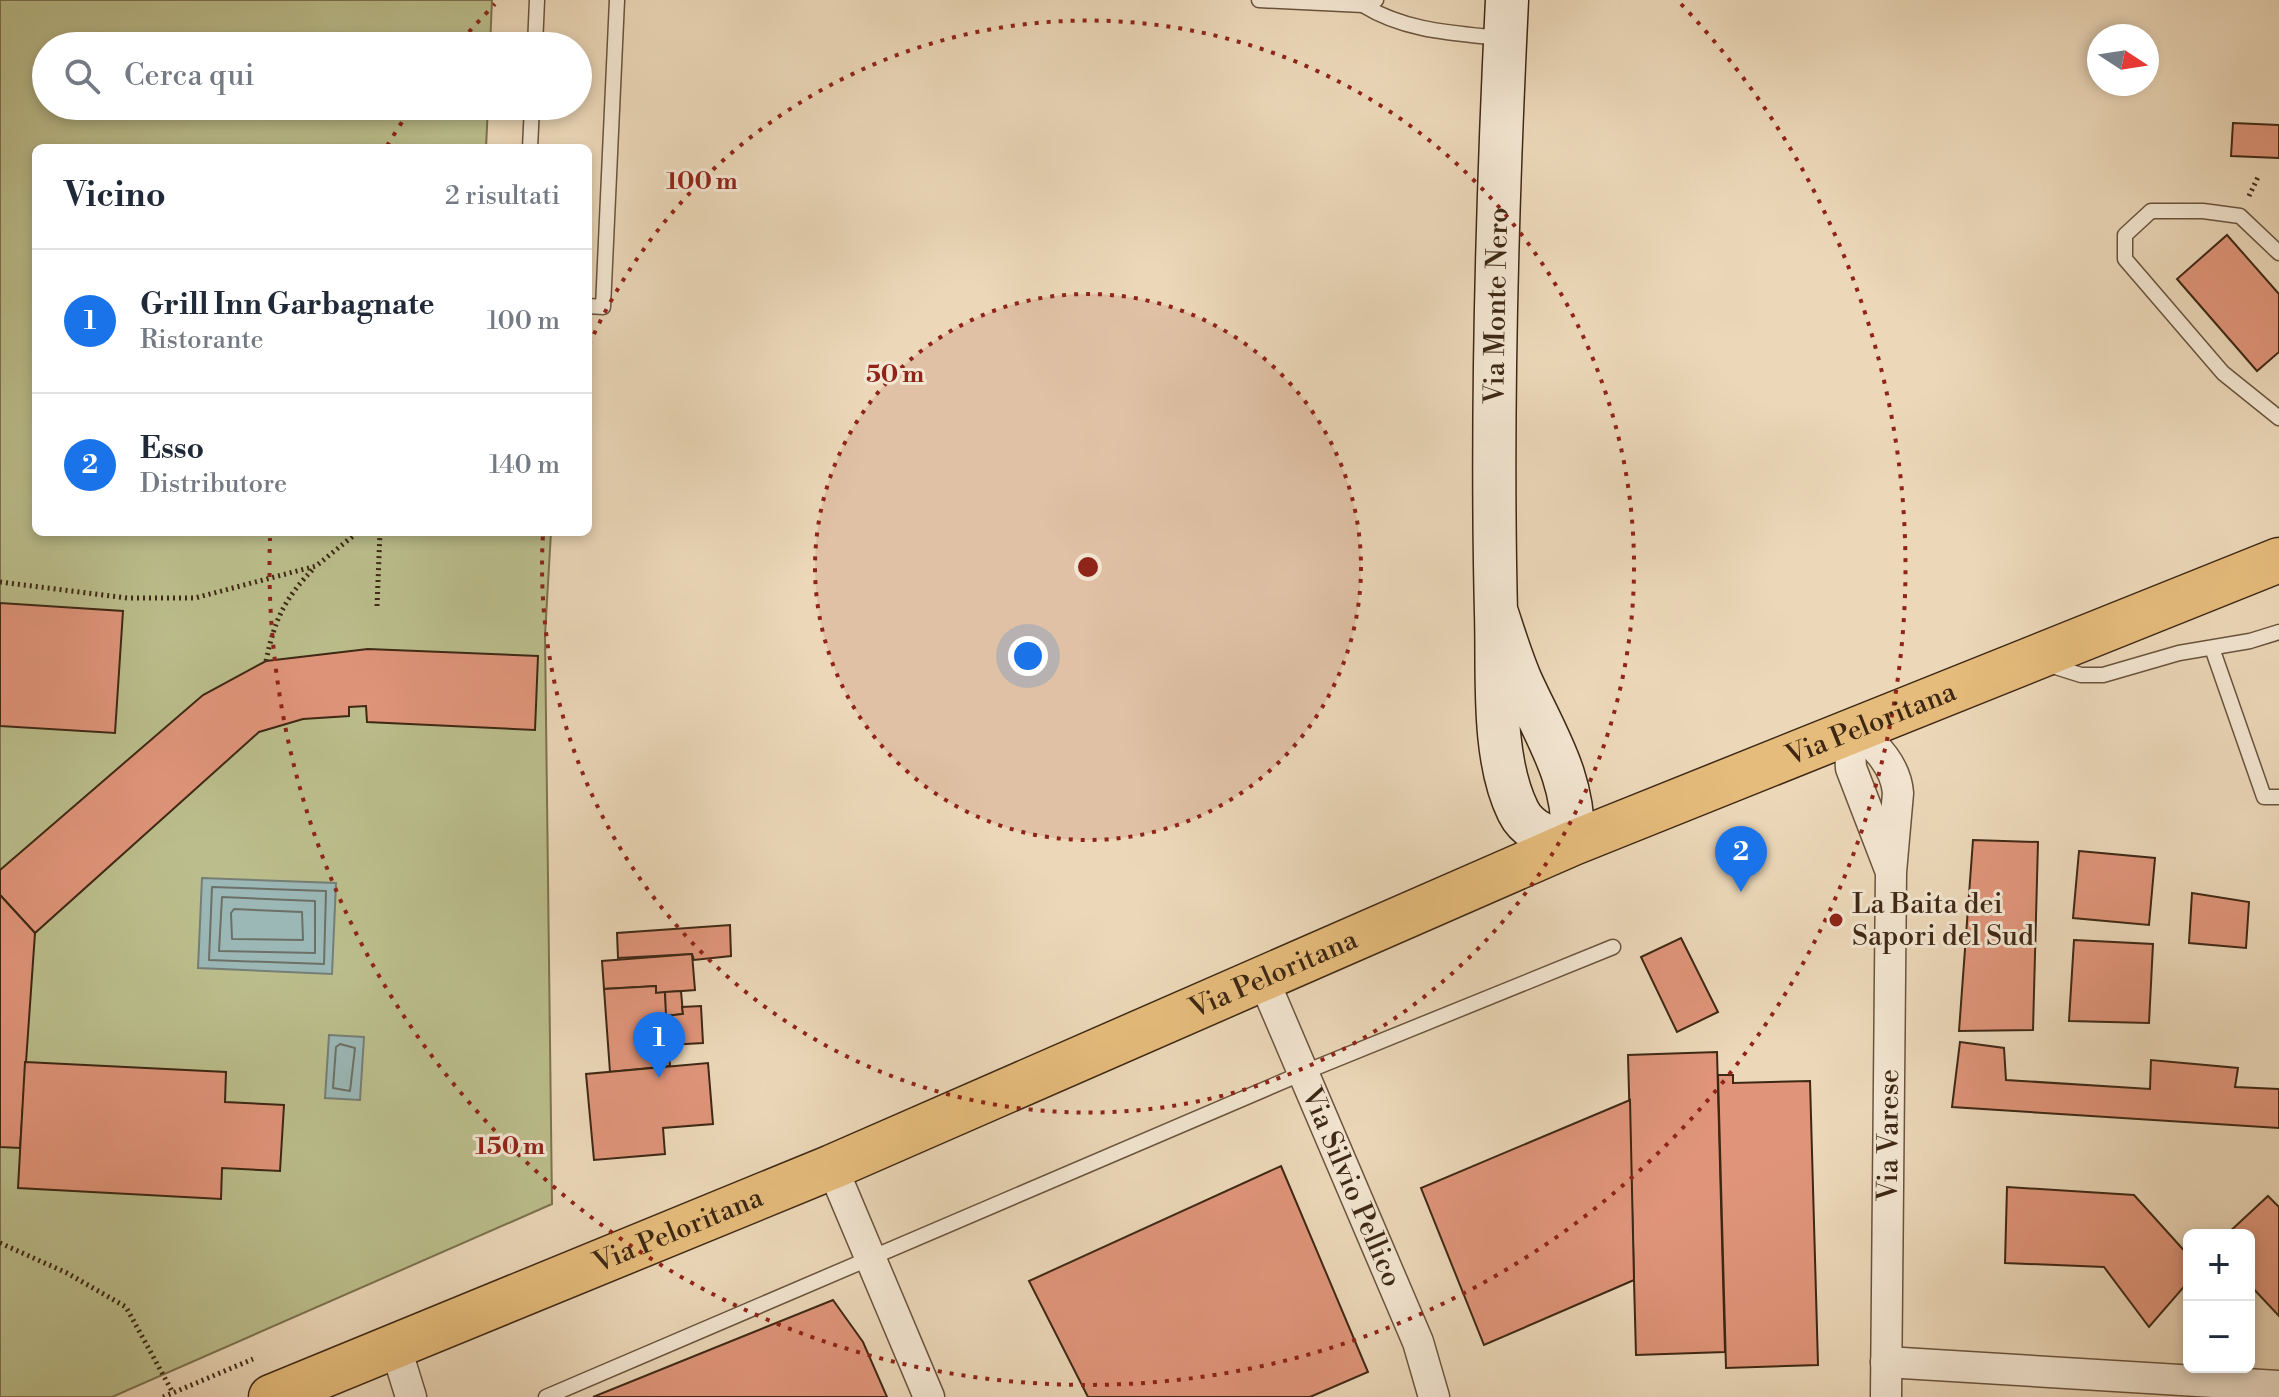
<!DOCTYPE html>
<html lang="it">
<head>
<meta charset="utf-8">
<style>
	:root { --surface:#fff; --page:#f6f6f7; --text:#1f2937; --muted:#747a83; --line:#e0e1e3; --accent:#1a73e8 }
	body { margin:0; font-family:"Libre Bodoni",serif; background:var(--page); color:var(--text) }
	.controls { position:absolute; right:24px; bottom:24px; display:grid; overflow:hidden; border-radius:12px; box-shadow:0 4px 12px #0003 }
	.controls button { width:72px; height:72px; display:grid; place-items:center; padding:0; border:0; border-bottom:2px solid var(--line); background:var(--surface); color:var(--text); font:40px sans-serif }
	.compass { position:absolute; left:2087px; top:24px; width:72px; height:72px; border-radius:50%; background:var(--surface); box-shadow:0 4px 12px #0003; rotate:102deg }
	.you { position:absolute; left:1028px; top:656px; width:28px; height:28px; margin:-20px; border:6px solid #fff; border-radius:50%; background:#1a73e8; box-shadow:0 0 0 12px #1a73e833 }
	.badge { display:grid; place-items:center; width:52px; height:52px; border-radius:50%; background:var(--accent); color:#fff; font-size:26px; font-weight:700 }
	.pin { position:absolute; translate:-50% -66px; filter:drop-shadow(0 2px 4px #0008) }
	.pin::after { content:''; position:absolute; top:42px; width:28px; height:24px; background:inherit; clip-path:polygon(0 0,100% 0,50% 100%) }
	.list { margin:0; padding:0; list-style:none }
	h2 { display:flex; justify-content:space-between; align-items:center; height:104px; margin:0; padding:0 32px; font-size:34px }
	h2 small { font-size:26px; font-weight:400; color:var(--muted) }
	.list li { display:grid; grid-template-columns:52px 1fr auto; gap:24px; align-items:center; box-sizing:border-box; height:144px; padding:0 32px; border-top:2px solid var(--line) }
	.list b { display:block; font-size:30px; white-space:nowrap }
	.list p { margin:0; font-size:26px; white-space:nowrap; color:var(--muted) }
	.list em { font-size:26px; font-style:normal; color:var(--muted) }
	.icon { flex:none; width:44px; height:44px; fill:none; stroke:currentColor; stroke-width:2; stroke-linecap:round; stroke-linejoin:round }
	.map { position:relative; flex:none; width:2279px; height:1397px; overflow:hidden }
	.search { position:absolute; background:var(--surface); box-shadow:0 4px 12px #0003; left:32px; top:32px; width:560px; height:88px; display:flex; align-items:center; gap:20px; box-sizing:border-box; padding:0 28px; border-radius:44px; color:var(--muted); font-size:30px }
	.panel { position:absolute; background:var(--surface); box-shadow:0 4px 12px #0003; left:32px; top:144px; width:560px; height:392px; border-radius:12px }
	.map>svg:first-child { display:block }
	.green { fill:#bbbe8c; stroke:#7c7350; stroke-width:2 }
	.water { fill:#9bb8b7; stroke:#767e76; stroke-width:2 }
	.lines { fill:none; stroke-linecap:round; stroke-linejoin:round }
	.shore { stroke:#6c7066; stroke-width:2 }
	.building { fill:#e0957a; stroke:#3e2814; stroke-width:2 }
	.lane-casing { stroke:#6a543d; stroke-width:17 }
	.street-casing { stroke:#6a543d; stroke-width:33 }
	.secondary-casing { stroke:#3e2814; stroke-width:45 }
	.primary-casing { stroke:#3e2814; stroke-width:47 }
	.path { stroke:#3e2814; stroke-width:5; stroke-dasharray:2 4; stroke-linecap:butt }
	.lane { stroke:#f3e6d2; stroke-width:14 }
	.street { stroke:#f3e6d2; stroke-width:30 }
	.secondary { stroke:#f3e6d2; stroke-width:42 }
	.primary { stroke:#e6bc7c; stroke-width:44 }
	.ring { fill:none; stroke:#8f2418; stroke-width:4; stroke-dasharray:4 8 }
	.poi-dot { fill:#8f2418; stroke:#f3e6d2; stroke-width:3 }
	.labels { text-anchor:middle; dominant-baseline:central; stroke-width:6; stroke-linejoin:round; paint-order:stroke }
	.street-label { font-size:28px; fill:#3e2814; stroke:#f3e6d2 }
	.poi-label { font-size:28px; fill:#3e2814; stroke:#f3e6d2; text-anchor:start }
	.centre { fill:#8f2418; stroke:#f3e6d2; stroke-width:4 }
	.ring-label { font-size:24px; text-anchor:middle; font-weight:bold; fill:#8f2418; stroke:#f3e6d2; stroke-width:6; stroke-linejoin:round; paint-order:stroke }
</style>
</head>
<body>
<div class="map">
<svg width="2279" height="1397" viewBox="0 0 2279 1397">
	<rect width="100%" height="100%" fill="#ecd8b9"/>
	<filter id="stains"><feTurbulence type="fractalNoise" baseFrequency=".0025" numOctaves="4"/><feColorMatrix values="0 0 0 0 .2 0 0 0 0 .09 0 0 0 0 .02 0 0 0 .5 -.17"/></filter>
	<radialGradient id="worn" r=".72"><stop offset=".6" stop-color="#630" stop-opacity="0"/><stop offset="1" stop-color="#630" stop-opacity=".3"/></radialGradient>
	<polygon class="green" points="0,0 492,0 490,46 46,46 46,106 488,106 486,148 36,148 36,532 551,532 545,635 552,1204 112,1397 0,1397"/>
	<g class="water">
		<polygon points="202,878 336,883 332,974 198,968"/>
		<polygon points="329,1035 364,1037 360,1100 325,1098"/>
	</g>
	<g class="lines">
		<g class="shore">
			<polygon points="212,887 326,891 324,964 209,960"/>
			<polygon points="222,897 315,901 315,953 219,951"/>
			<polygon points="234,909 302,912 303,940 232,939 231,913"/>
			<polygon points="340,1044 355,1048 350,1091 333,1088 336,1047"/>
		</g>
	</g>
	<g class="building">
		<polygon points="2233,123 2279,125 2279,158 2231,156"/>
		<polygon points="2227,235 2279,294 2279,352 2257,371 2177,279"/>
		<polygon points="0,603 123,611 115,733 0,726"/>
		<polygon points="368,649 538,656 535,730 367,722 366,706 349,707 349,716 303,719 259,732 35,933 0,895 0,870 203,695 266,661"/>
		<polygon points="1973,840 2038,842 2033,1030 1959,1031"/>
		<polygon points="2079,851 2155,858 2149,925 2073,918"/>
		<polygon points="2192,893 2249,902 2246,948 2189,943"/>
		<polygon points="0,895 35,933 20,1148 0,1147"/>
		<polygon points="730,925 731,956 694,960 692,954 618,958 617,933"/>
		<polygon points="1681,938 1718,1012 1677,1032 1641,957"/>
		<polygon points="2074,940 2153,944 2149,1023 2069,1021"/>
		<polygon points="692,954 695,990 656,993 656,986 604,989 602,961"/>
		<polygon points="656,986 656,993 665,992 670,1066 610,1072 604,989"/>
		<polygon points="681,991 683,1014 666,1016 665,992"/>
		<polygon points="701,1006 703,1043 668,1045 666,1016 683,1014 682,1007"/>
		<polygon points="1960,1042 2004,1048 2006,1080 2150,1089 2151,1060 2238,1068 2235,1087 2279,1089 2279,1128 1952,1107"/>
		<polygon points="1717,1052 1725,1352 1636,1355 1628,1055"/>
		<polygon points="25,1062 226,1072 225,1102 284,1105 280,1171 222,1168 221,1199 18,1188"/>
		<polygon points="708,1063 713,1124 663,1128 665,1154 594,1160 586,1074"/>
		<polygon points="1718,1075 1733,1075 1733,1083 1810,1081 1818,1365 1726,1368"/>
		<polygon points="1630,1100 1634,1280 1484,1345 1421,1188"/>
		<polygon points="1281,1166 1368,1372 1310,1397 1088,1397 1029,1281"/>
		<polygon points="2007,1187 2134,1195 2189,1256 2189,1281 2149,1327 2104,1267 2005,1263"/>
		<polygon points="2268,1196 2279,1207 2279,1316 2249,1284 2249,1235 2226,1235"/>
		<polygon points="833,1300 863,1342 887,1397 593,1397"/>
	</g>
	<g class="lines">
		<g class="lane-casing">
			<g id="lane">
				<polyline points="1259,0 1363,5 1376,0"/>
				<path d="M1363 5C1405 31 1452 33 1501 38"/>
				<polyline points="535,46 537,0"/>
				<polyline points="530,148 532,106"/>
				<polyline points="2279,253 2240,216 2203,211 2151,211 2125,235 2125,259 2223,373 2279,418"/>
				<polyline points="588,306 603,307 617,0"/>
				<polyline points="2212,648 2264,797 2279,797"/>
				<polyline points="2046,664 2081,675 2103,675 2179,653 2250,641 2279,632"/>
				<polyline points="546,1397 1305,1072 1613,947"/>
			</g>
		</g>
		<g class="street-casing">
			<g id="street">
				<path id="s1" d="M1264 981 1418 1342 1434 1397"/>
				<polyline points="832,1167 929,1397"/>
				<polyline points="395,1345 411,1397"/>
				<polyline points="1886,1362 2279,1386"/>
				<path id="s2" d="M1886 1397 1891 872 1898 793C1896 766 1876 746 1856 729L1850 750 1851 768 1891 872"/>
			</g>
		</g>
		<g class="secondary-casing">
			<g id="secondary">
				<path id="s3" d="M1496 610C1504 634 1511 658 1521 681 1547 738 1575 778 1573 843 1551 839 1528 832 1518 811 1491 756 1498 673 1496 613 1491 409 1497 204 1507 0"/>
			</g>
		</g>
		<g class="primary-casing">
			<g id="primary">
				<path id="s4" d="M271 1397 832 1167 1573 843 2279 560"/>
			</g>
		</g>
		<g class="path">
			<polyline points="2249,196 2259,175"/>
			<polyline points="0,582 127,598 195,598 316,566 358,532"/>
			<polyline points="377,606 380,532"/>
			<path d="M266 661C275 618 285 598 315 567"/>
			<polyline points="0,1243 67,1273 126,1307 173,1393"/>
			<polyline points="163,1397 253,1359"/>
		</g>
		<use href="#lane" class="lane"/>
		<use href="#street" class="street"/>
		<use href="#secondary" class="secondary"/>
		<use href="#primary" class="primary"/>
	</g>
	<circle cx="1088" cy="567" r="273" fill="#8f2418" fill-opacity=".12"/>
	<g class="ring">
		<circle cx="1088" cy="567" r="273"/>
		<path d="M589 345A546 546 0 1 1 543 534"/>
		<path d="M387 146A818 818 0 0 1 410 110M461 41A818 818 0 0 1 495 4M1681 4A818 818 0 1 1 270 538"/>
	</g>
	<circle class="poi-dot" cx="1836" cy="920" r="8"/>
	<g class="labels">
		<g class="street-label">
			<text stroke="none"><textPath href="#s3" startOffset="822">Via Monte Nero</textPath></text>
			<text stroke="none"><textPath href="#s4" startOffset="1736">Via Peloritana</textPath></text>
			<text stroke="none"><textPath href="#s4" startOffset="1088">Via Peloritana</textPath></text>
			<text stroke="none"><textPath href="#s2" startOffset="262">Via Varese</textPath></text>
			<text stroke="none"><textPath href="#s1" startOffset="224">Via Silvio Pellico</textPath></text>
			<text stroke="none"><textPath href="#s4" startOffset="440">Via Peloritana</textPath></text>
		</g>
		<g class="poi-label">
			<text x="1852" y="904">La Baita dei<tspan x="1852" dy="32">Sapori del Sud</tspan></text>
		</g>
	</g>
	<circle cx="1088" cy="567" r="12" class="centre"/>
	<g class="ring-label">
		<text x="702" y="189">100 m</text>
		<text x="895" y="382">50 m</text>
		<text x="510" y="1154">150 m</text>
	</g>
	<rect width="100%" height="100%" filter="url(#stains)"/>
	<rect width="100%" height="100%" fill="url(#worn)"/>
</svg>
<div class="controls">
<button>+</button>
<button>−</button>
</div>
<svg class="compass" viewBox="-18 -18 36 36"><path d="M0-13l5 13h-10z" fill="#e53935"/><path d="M0 13l5-13h-10z" fill="#747a83"/></svg>
<div class="you"></div>
<div class="pin badge" style="left:659px;top:1078px">1</div>
<div class="pin badge" style="left:1741px;top:892px">2</div>
<div class="search"><svg class="icon" aria-label="search" viewBox="0 0 24 24"><circle cx="10" cy="10" r="6"/><path d="M15 15l6 6"/></svg>Cerca qui</div>
<section class="panel">
<h2>Vicino<small>2 risultati</small></h2>
<ul class="list">
<li><span class="badge">1</span><div><b>Grill Inn Garbagnate</b><p>Ristorante</p></div><em>100 m</em></li>
<li><span class="badge">2</span><div><b>Esso</b><p>Distributore</p></div><em>140 m</em></li>
</ul>
</section>
</div>
</body>
</html>
